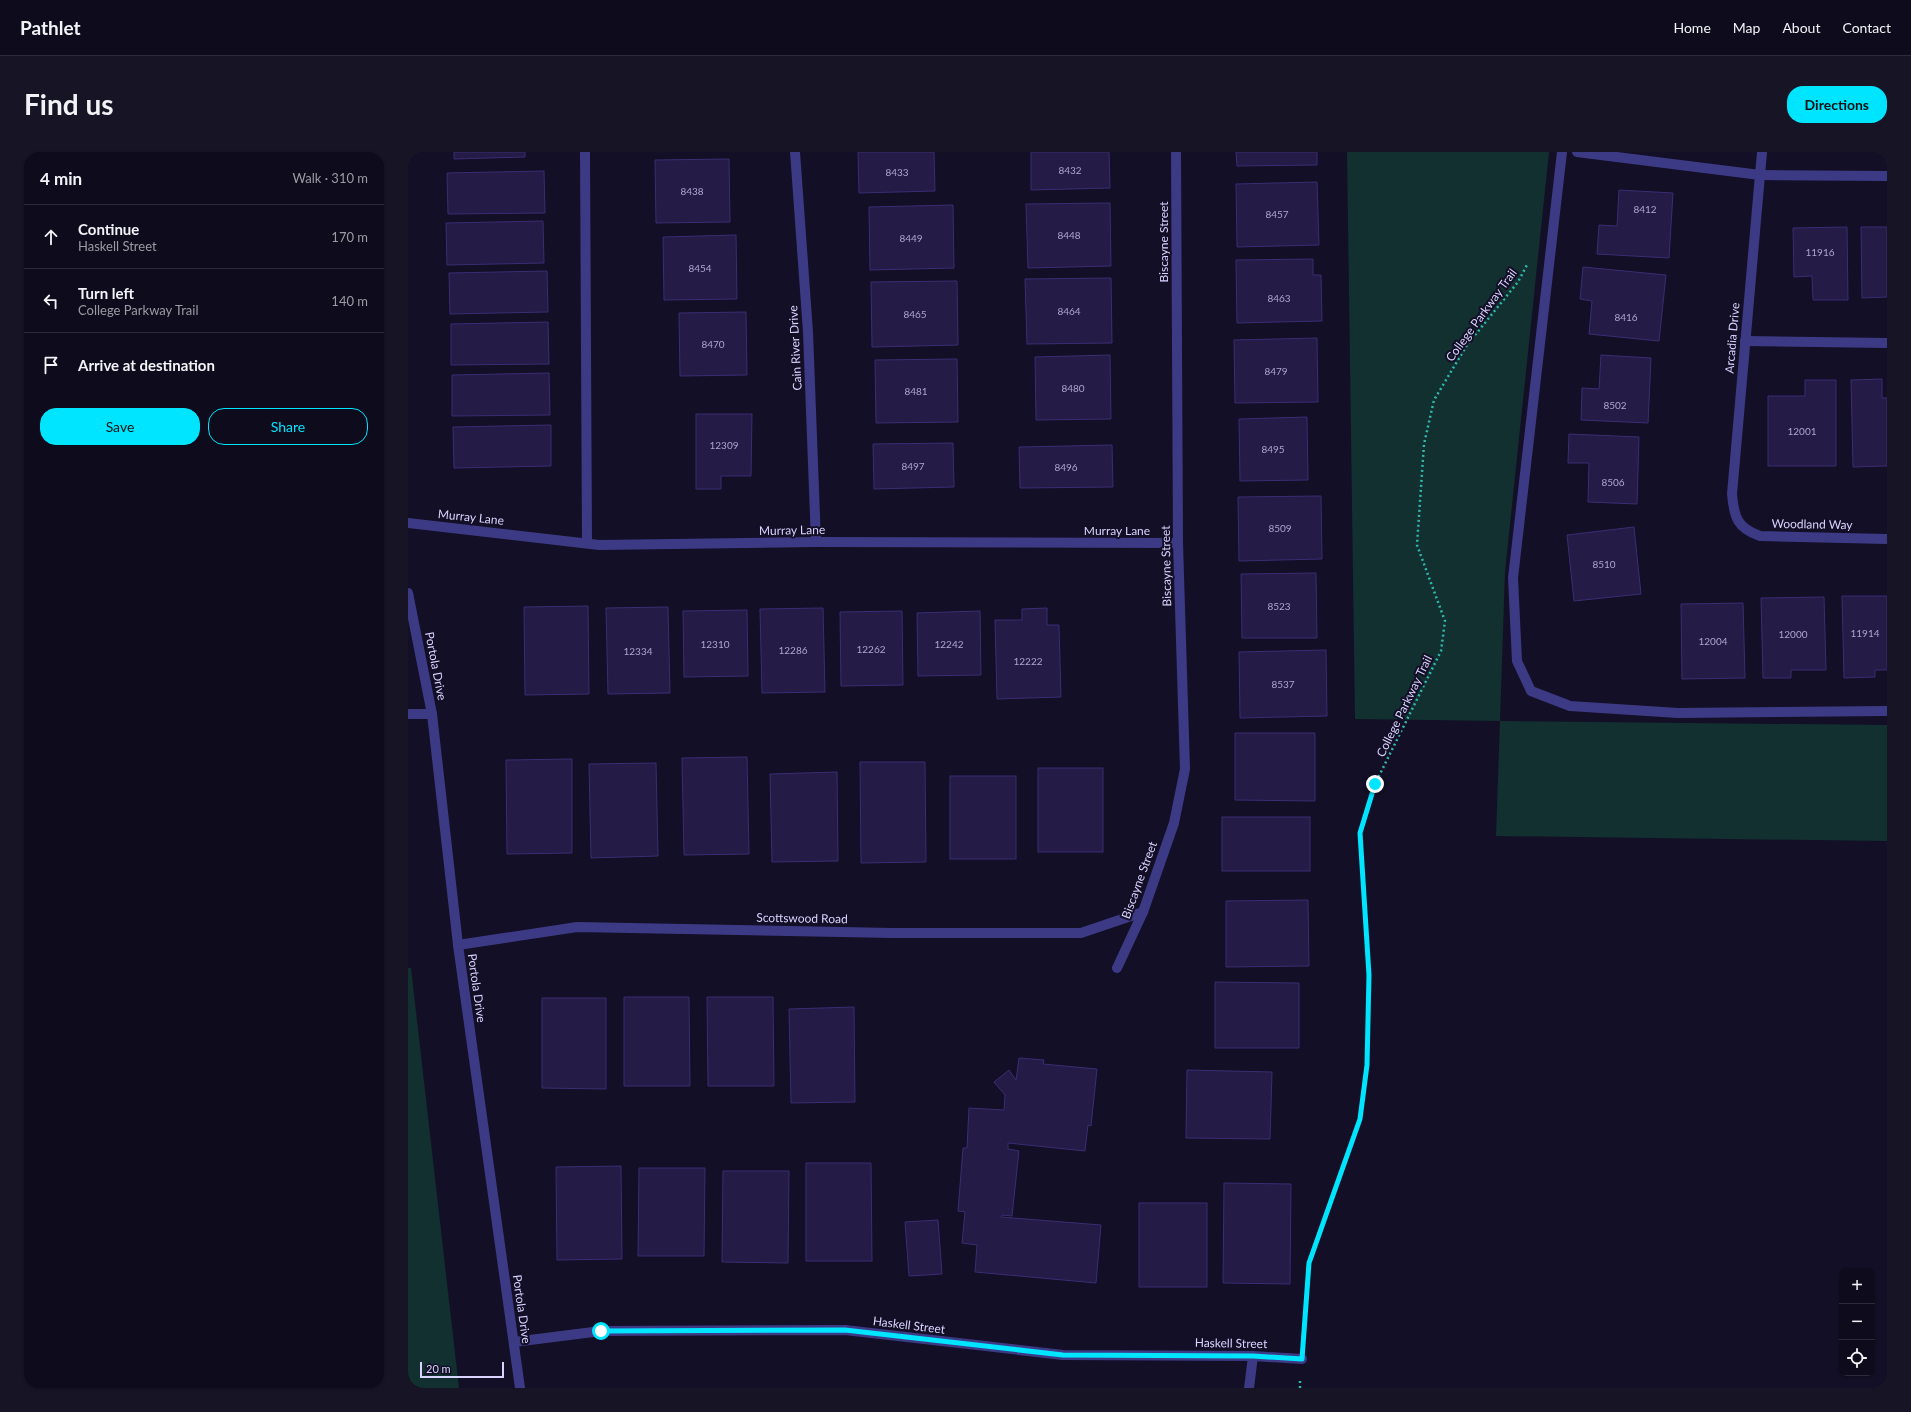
<!DOCTYPE html>
<html lang="en">
<head>
<meta charset="utf-8">
<style>
	:root { --surface:#0e0b1c; --page:#171425; --text:#f1f3f6; --muted:#9b9ba3; --line:#2e2b3b; --accent:#00e5ff }
	body { margin:0; font-family:Lato,sans-serif; background:var(--page); color:var(--text) }
	.controls { position:absolute; right:12px; bottom:12px; display:grid; overflow:hidden; border-radius:8px; box-shadow:0 1px 3px #0004 }
	.controls button { width:36px; height:36px; display:grid; place-items:center; padding:0; border:0; border-bottom:1px solid var(--line); background:var(--surface); color:var(--text); font:20px sans-serif }
	.scale { position:absolute; left:12px; bottom:10px; width:84px; box-sizing:border-box; padding-left:4px; border:2px solid #d9d4ff; border-top:0; font-size:11px; line-height:14px; white-space:nowrap; color:#d9d4ff; -webkit-text-stroke:3px #130f26; paint-order:stroke }
	.stop { position:absolute; width:12px; height:12px; margin:-9px; border:3px solid #00e5ff; border-radius:50%; background:#fff }
	.stop.end { background:#00e5ff; border-color:#fff; box-shadow:0 1px 4px #0008 }
	.list { margin:0; padding:0; list-style:none }
	h2 { display:flex; justify-content:space-between; align-items:center; height:52px; margin:0; padding:0 16px; font-size:17px }
	h2 small { font-size:13px; font-weight:400; color:var(--muted) }
	.list li { display:grid; grid-template-columns:26px 1fr auto; gap:12px; align-items:center; box-sizing:border-box; height:64px; padding:0 16px; border-top:1px solid var(--line) }
	.list b { display:block; font-size:15px; white-space:nowrap }
	.list p { margin:0; font-size:13px; white-space:nowrap; color:var(--muted) }
	.list em { font-size:13px; font-style:normal; color:var(--muted) }
	.actions { display:flex; gap:8px; padding:12px 16px }
	.actions a { flex:1; padding:9px 0; border:1px solid var(--accent); border-radius:16px; text-align:center; font-size:14px; color:var(--accent) }
	.actions .main { background:var(--accent); color:#111 }
	.icon { flex:none; width:22px; height:22px; fill:none; stroke:currentColor; stroke-width:2; stroke-linecap:round; stroke-linejoin:round }
	.map { position:relative; flex:none; width:1479px; height:1236px; overflow:hidden; border-radius:16px }
	header { display:flex; align-items:center; gap:24px; box-sizing:border-box; height:56px; padding:0 20px; background:var(--surface); border-bottom:1px solid var(--line) }
	header strong { font-size:19px }
	nav { display:flex; gap:22px; margin-inline-start:auto; font-size:14px }
	.intro { display:flex; align-items:center; justify-content:space-between; box-sizing:border-box; height:96px; padding:0 24px }
	h1 { margin:0; font-size:28px }
	.button { padding:10px 18px; border-radius:16px; background:var(--accent); color:#111; font-size:14px; font-weight:700 }
	main { display:flex; gap:24px; padding:0 24px }
	aside { flex:1; background:var(--surface); border-radius:16px; box-shadow:0 1px 3px #0004 }
	.map>svg:first-child { display:block }
	.green { fill:#12302f }
	.building { fill:#241b47; stroke:#3b2d73 }
	.lines { fill:none; stroke-linecap:round; stroke-linejoin:round }
	.path { stroke:#2fb8b0; stroke-width:2.5; stroke-dasharray:2 3; stroke-linecap:butt }
	.service { stroke:#3d3a85; stroke-width:10 }
	.minor { stroke:#3d3a85; stroke-width:10 }
	.route { stroke:#00e5ff; stroke-width:5 }
	.labels { text-anchor:middle; dominant-baseline:central; stroke-width:4; stroke-linejoin:round; paint-order:stroke }
	.number-label { font-size:10px; fill:#aca6d1 }
	.street-label { font-size:12px; fill:#d9d4ff; stroke:#130f26 }
</style>
</head>
<body>
<header>
<strong>Pathlet</strong>
<nav><a>Home</a><a>Map</a><a>About</a><a>Contact</a></nav>
</header>
<div class="intro"><h1>Find us</h1><a class="button">Directions</a></div>
<main>
<aside>
<h2>4 min<small>Walk · 310 m</small></h2>
<ul class="list">
<li><svg class="icon" aria-label="ahead" viewBox="0 0 24 24"><path d="M12 20V5M6 11l6-6 6 6"/></svg><div><b>Continue</b><p>Haskell Street</p></div><em>170 m</em></li>
<li><svg class="icon" aria-label="left" viewBox="0 0 24 24"><path d="M17 20v-9H6M10 6l-5 5 5 5"/></svg><div><b>Turn left</b><p>College Parkway Trail</p></div><em>140 m</em></li>
<li><svg class="icon" aria-label="arrive" viewBox="0 0 24 24"><path d="M6 21V4h12l-3 4 3 4H6"/></svg><div><b>Arrive at destination</b></div></li>
</ul>
<div class="actions"><a class="main">Save</a><a>Share</a></div>
</aside>
<div class="map">
<svg width="1479" height="1236" viewBox="0 0 1479 1236">
	<rect width="100%" height="100%" fill="#130f26"/>
	<g class="green">
		<polygon points="939,0 1141,0 1097,420 1092,569 1479,573 1479,689 1088,684 1092,569 947,567"/>
		<polygon points="0,816 3,816 51,1236 0,1236"/>
	</g>
	<g class="building">
		<polygon points="46,0 117,0 117,5 46,7"/>
		<polygon points="450,0 526,0 527,39 451,41"/>
		<polygon points="623,0 701,0 702,36 623,38"/>
		<polygon points="828,0 909,0 909,13 829,14"/>
		<polygon points="321,7 322,70 248,71 247,8"/>
		<polygon points="136,19 137,61 40,62 39,21"/>
		<polygon points="909,30 911,93 829,95 828,32"/>
		<polygon points="1211,38 1265,41 1261,106 1189,102 1191,73 1209,74"/>
		<polygon points="702,51 703,114 620,116 618,52"/>
		<polygon points="545,53 546,116 462,118 461,55"/>
		<polygon points="135,69 136,111 39,113 38,71"/>
		<polygon points="1439,75 1440,148 1405,148 1404,124 1386,125 1385,76"/>
		<polygon points="1453,75 1479,75 1479,145 1454,146"/>
		<polygon points="328,83 329,147 256,148 255,85"/>
		<polygon points="905,107 905,123 913,123 914,169 829,171 828,108"/>
		<polygon points="1175,115 1258,123 1251,189 1181,182 1184,149 1172,147"/>
		<polygon points="139,119 140,160 42,162 41,121"/>
		<polygon points="703,126 704,191 619,192 617,127"/>
		<polygon points="549,129 550,193 464,195 463,130"/>
		<polygon points="338,160 339,223 272,224 271,161"/>
		<polygon points="140,170 141,212 43,213 43,172"/>
		<polygon points="909,186 910,250 827,251 826,188"/>
		<polygon points="702,203 703,267 628,268 627,205"/>
		<polygon points="1193,203 1243,206 1240,271 1173,268 1174,236 1191,237"/>
		<polygon points="549,207 550,270 468,271 467,208"/>
		<polygon points="141,221 142,263 44,264 44,223"/>
		<polygon points="1474,227 1474,246 1479,246 1479,314 1445,315 1443,228"/>
		<polygon points="1397,228 1428,228 1428,314 1360,314 1360,244 1397,244"/>
		<polygon points="288,262 344,262 343,324 313,324 313,337 288,337"/>
		<polygon points="899,265 900,328 832,329 831,267"/>
		<polygon points="143,273 143,314 46,316 45,275"/>
		<polygon points="1161,282 1231,285 1229,352 1180,350 1181,311 1160,311"/>
		<polygon points="545,291 546,335 466,337 465,292"/>
		<polygon points="704,293 705,335 612,336 611,295"/>
		<polygon points="913,344 914,407 831,409 830,345"/>
		<polygon points="1226,375 1233,442 1166,449 1159,383"/>
		<polygon points="908,421 909,486 834,486 833,422"/>
		<polygon points="1434,444 1479,444 1479,518 1467,518 1467,525 1436,526"/>
		<polygon points="1416,445 1418,518 1383,518 1383,526 1355,526 1353,446"/>
		<polygon points="1335,451 1337,526 1274,527 1273,452"/>
		<polygon points="180,454 181,542 117,543 116,455"/>
		<polygon points="260,455 262,541 200,542 198,456"/>
		<polygon points="415,456 417,540 354,541 352,457"/>
		<polygon points="639,456 639,473 651,473 653,545 589,547 587,468 614,468 614,457"/>
		<polygon points="339,458 340,524 276,525 275,459"/>
		<polygon points="494,459 495,533 433,534 432,460"/>
		<polygon points="572,459 573,523 510,524 509,461"/>
		<polygon points="918,498 919,564 832,566 831,500"/>
		<polygon points="827,581 907,581 907,649 827,648"/>
		<polygon points="339,605 341,702 276,703 274,606"/>
		<polygon points="164,607 164,701 99,702 98,608"/>
		<polygon points="452,610 517,610 518,710 453,711"/>
		<polygon points="248,611 250,704 183,706 181,612"/>
		<rect x="630" y="616" width="65" height="84"/>
		<polygon points="429,620 430,709 364,710 362,622"/>
		<rect x="542" y="624" width="66" height="83"/>
		<rect x="814" y="665" width="88" height="54"/>
		<polygon points="900,748 901,814 818,815 818,749"/>
		<polygon points="807,830 891,831 891,896 807,896"/>
		<polygon points="216,845 281,845 282,934 216,934"/>
		<polygon points="299,845 365,845 366,934 300,934"/>
		<polygon points="134,846 198,846 198,937 134,936"/>
		<polygon points="446,855 447,950 383,951 381,857"/>
		<polygon points="611,906 636,908 635,912 689,917 683,974 680,973 677,999 600,991 600,997 611,999 604,1064 594,1063 593,1065 693,1073 688,1131 567,1120 569,1093 554,1091 557,1060 550,1059 555,996 559,996 561,956 596,958 597,943 586,930 601,918 608,928"/>
		<polygon points="779,918 864,920 862,987 778,986"/>
		<polygon points="398,1011 463,1011 464,1109 398,1109"/>
		<polygon points="213,1014 214,1107 149,1108 148,1015"/>
		<polygon points="231,1016 297,1016 296,1104 230,1104"/>
		<polygon points="315,1019 381,1019 380,1111 314,1110"/>
		<polygon points="816,1031 883,1032 882,1132 815,1131"/>
		<rect x="731" y="1051" width="68" height="84"/>
		<polygon points="530,1068 534,1122 501,1124 497,1070"/>
	</g>
	<g class="lines">
		<g class="path">
			<polyline points="895,1187 901,1111 952,967 959,913 961,823 952,681 967,632 1033,499 1037,469 1009,393 1016,292 1026,248 1059,193 1110,130 1120,111"/>
			<polyline points="892,1236 892,1226"/>
		</g>
		<g class="service">
			<polyline points="177,0 179,391"/>
			<polyline points="1154,0 1105,426 1109,509 1123,539 1162,554 1270,561 1479,559"/>
			<polyline points="1169,0 1352,23"/>
			<polyline points="1337,189 1479,191"/>
			<polyline points="0,562 24,562"/>
		</g>
		<g class="minor">
			<polyline points="387,0 400,180 408,390"/>
			<path d="M1354 0 1324 342C1326 365 1329 376 1352 384L1479 387"/>
			<polyline points="1352,23 1479,24"/>
			<polyline points="0,371 191,393 408,390 770,391"/>
			<polyline points="0,441 24,562 50,793 112,1236"/>
			<polyline points="50,793 169,775 484,781 673,781 735,760"/>
			<polyline points="709,816 735,760 766,671 777,617 770,391 768,0"/>
			<polyline points="106,1190 193,1179 437,1178 655,1203 845,1204 894,1207"/>
			<polyline points="841,1236 845,1204"/>
		</g>
	</g>
	<g class="lines">
		<polyline class="route" points="193,1179 437,1178 655,1203 845,1204 894,1207 901,1111 952,967 959,913 961,823 952,681 967,632"/>
	</g>
	<g class="labels">
		<g class="number-label">
			<text x="662" y="18">8432</text>
			<text x="489" y="20">8433</text>
			<text x="284" y="39">8438</text>
			<text x="1237" y="57">8412</text>
			<text x="869" y="62">8457</text>
			<text x="661" y="83">8448</text>
			<text x="503" y="86">8449</text>
			<text x="1412" y="100">11916</text>
			<text x="292" y="116">8454</text>
			<text x="871" y="146">8463</text>
			<text x="661" y="159">8464</text>
			<text x="507" y="162">8465</text>
			<text x="1218" y="165">8416</text>
			<text x="305" y="192">8470</text>
			<text x="868" y="219">8479</text>
			<text x="665" y="236">8480</text>
			<text x="508" y="239">8481</text>
			<text x="1207" y="253">8502</text>
			<text x="1394" y="279">12001</text>
			<text x="316" y="293">12309</text>
			<text x="865" y="297">8495</text>
			<text x="505" y="314">8497</text>
			<text x="658" y="315">8496</text>
			<text x="1205" y="330">8506</text>
			<text x="872" y="376">8509</text>
			<text x="1196" y="412">8510</text>
			<text x="871" y="454">8523</text>
			<text x="1457" y="481">11914</text>
			<text x="1385" y="482">12000</text>
			<text x="1305" y="489">12004</text>
			<text x="307" y="492">12310</text>
			<text x="541" y="492">12242</text>
			<text x="463" y="497">12262</text>
			<text x="385" y="498">12286</text>
			<text x="230" y="499">12334</text>
			<text x="620" y="509">12222</text>
			<text x="875" y="532">8537</text>
		</g>
		<g class="street-label">
			<text transform="translate(755 90) rotate(-90)">Biscayne Street</text>
			<text transform="translate(1073 163) rotate(-54)">College Parkway Trail</text>
			<text transform="translate(1324 186) rotate(-85)">Arcadia Drive</text>
			<text transform="translate(387 196) rotate(-93)">Cain River Drive</text>
			<text transform="translate(63 365) rotate(6)">Murray Lane</text>
			<text transform="translate(1404 372) rotate(1)">Woodland Way</text>
			<text transform="translate(384 378) rotate(-1)">Murray Lane</text>
			<text x="709" y="378">Murray Lane</text>
			<text transform="translate(758 414) rotate(-91)">Biscayne Street</text>
			<text transform="translate(28 514) rotate(79)">Portola Drive</text>
			<text transform="translate(996 554) rotate(-64)">College Parkway Trail</text>
			<text transform="translate(731 728) rotate(-70)">Biscayne Street</text>
			<text transform="translate(394 766) rotate(1)">Scottswood Road</text>
			<text transform="translate(69 836) rotate(82)">Portola Drive</text>
			<text transform="translate(114 1157) rotate(82)">Portola Drive</text>
			<text transform="translate(501 1173) rotate(7)">Haskell Street</text>
			<text transform="translate(823 1191) rotate(1)">Haskell Street</text>
		</g>
	</g>
</svg>
<div class="controls">
<button>+</button>
<button>−</button>
<button><svg class="icon" aria-label="locate" viewBox="0 0 24 24"><circle cx="12" cy="12" r="6"/><path d="M12 2v4M12 18v4M2 12h4M18 12h4"/></svg></button>
</div>
<div class="scale">20 m</div>
<div class="stop" style="left:193px;top:1179px"></div>
<div class="stop end" style="left:967px;top:632px"></div>
</div>
</main>
</body>
</html>
